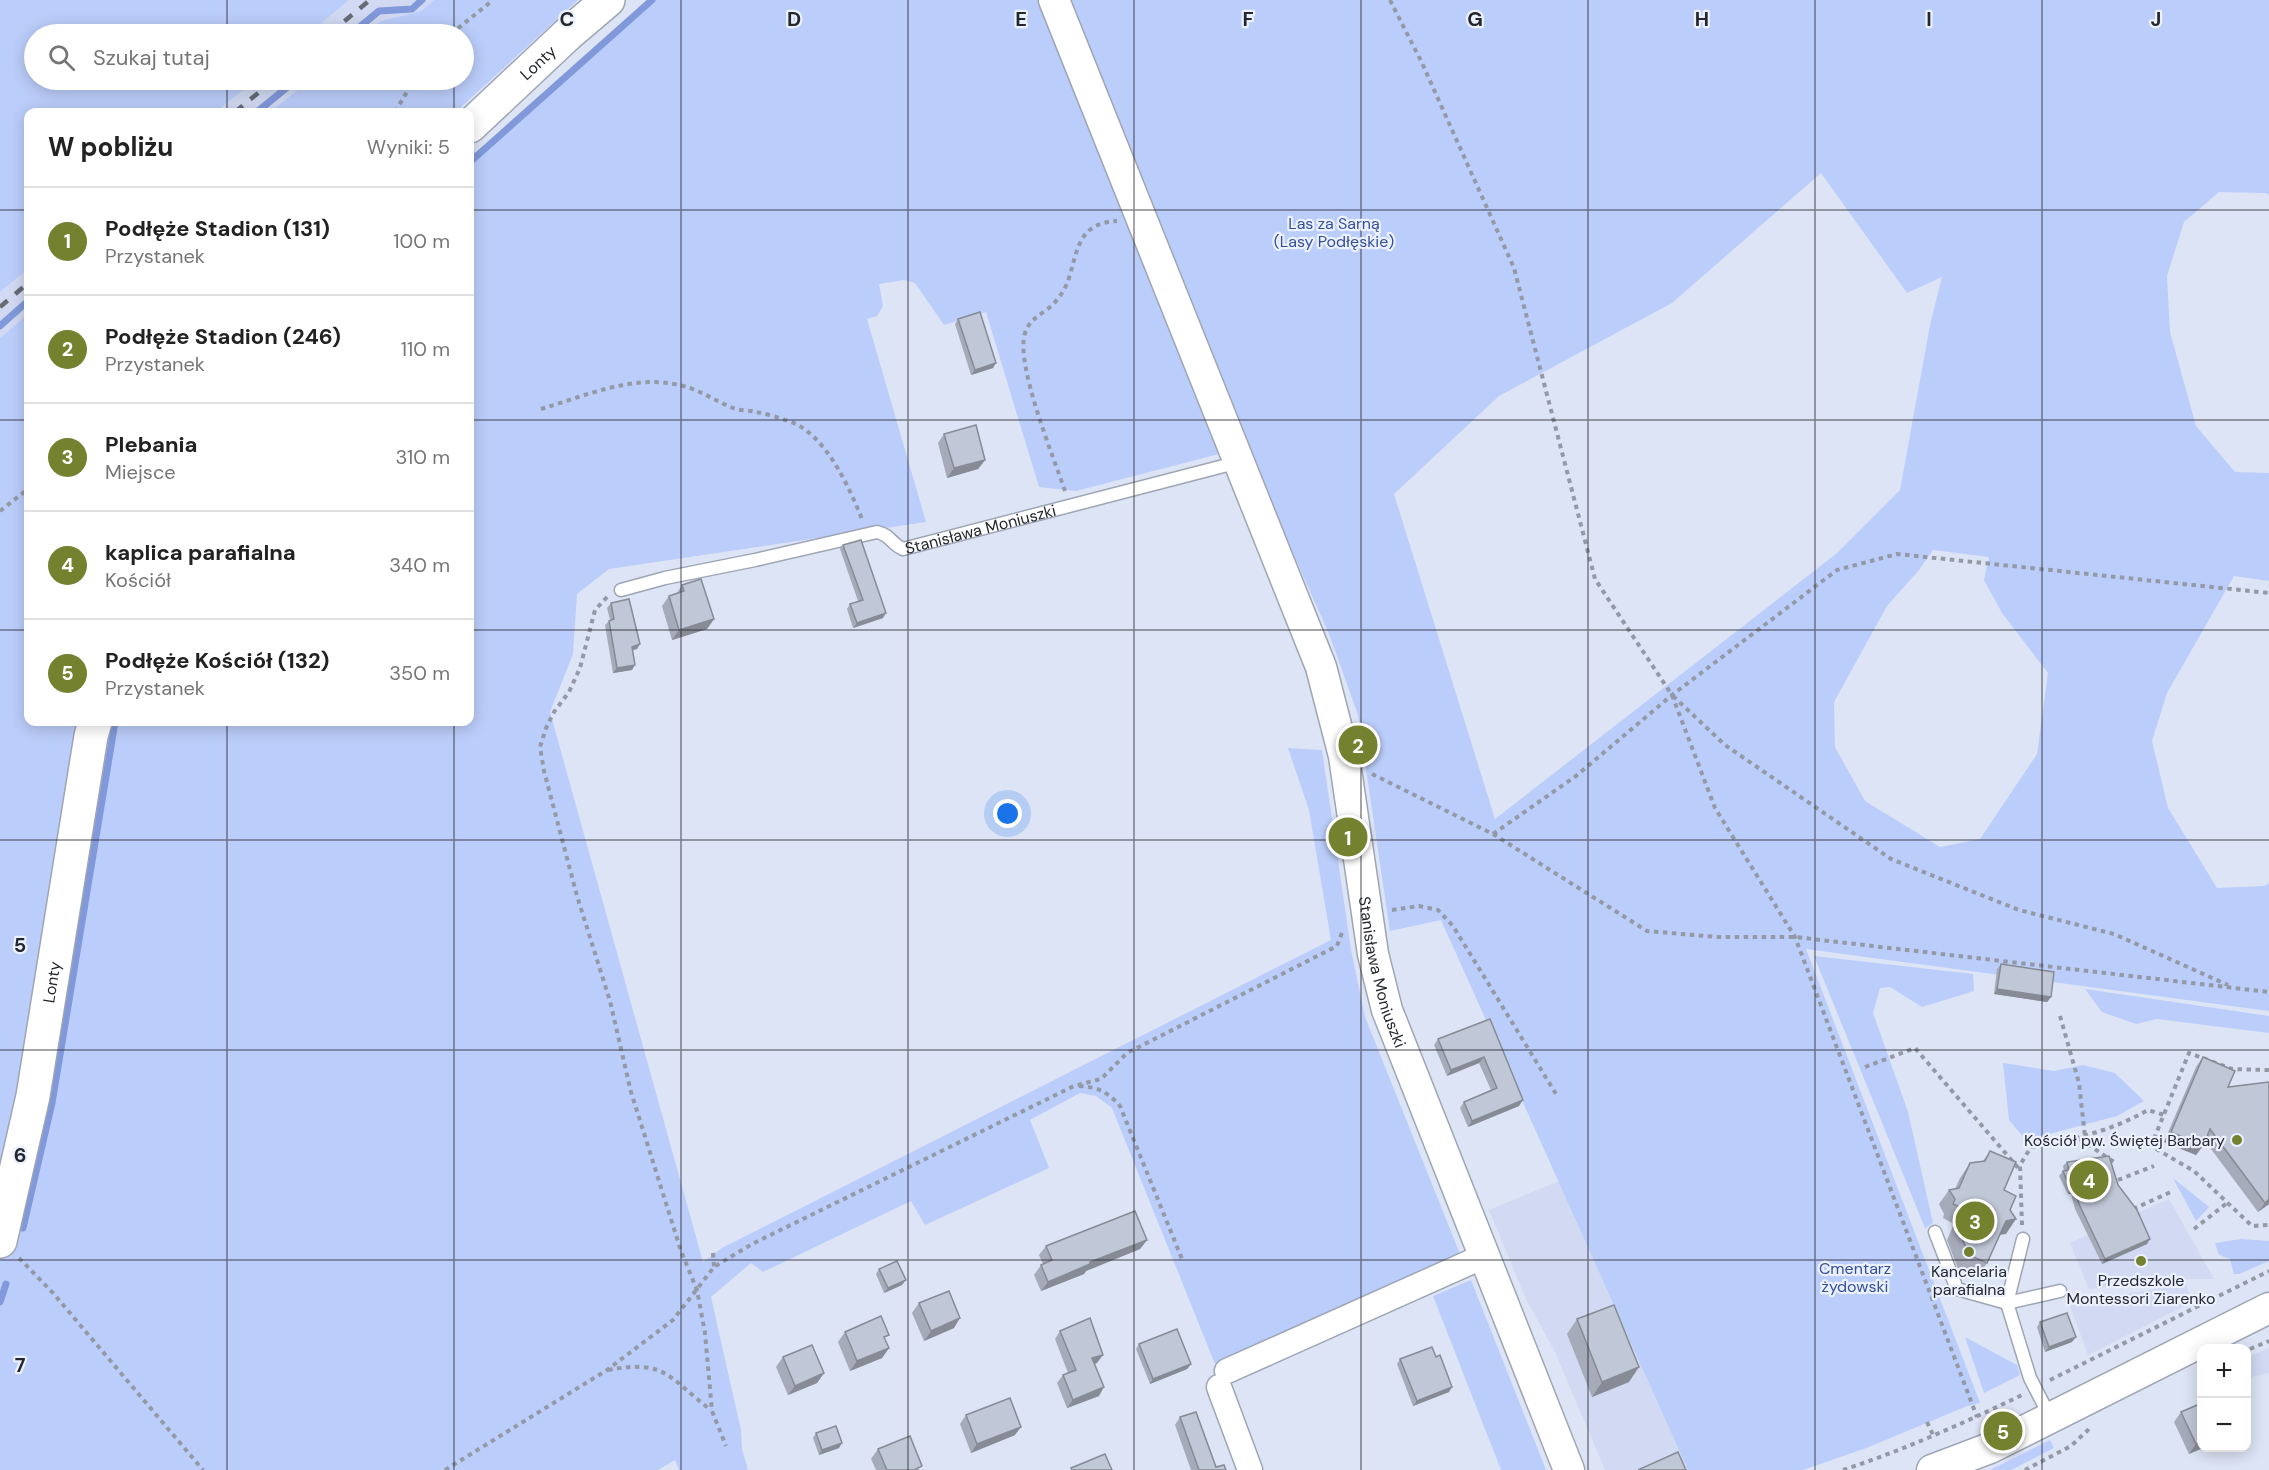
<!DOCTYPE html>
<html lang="pl">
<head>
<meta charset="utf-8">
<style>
	:root { --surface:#fff; --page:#f6f6f6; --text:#222; --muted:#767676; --line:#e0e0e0; --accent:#74812f }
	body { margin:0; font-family:"DM Sans",sans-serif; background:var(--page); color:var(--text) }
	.controls { position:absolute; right:18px; bottom:18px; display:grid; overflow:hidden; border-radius:12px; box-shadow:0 3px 15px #0003 }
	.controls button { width:54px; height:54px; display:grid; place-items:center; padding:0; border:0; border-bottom:2px solid var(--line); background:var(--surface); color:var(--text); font:30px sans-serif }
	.you { position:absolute; left:1008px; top:814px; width:21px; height:21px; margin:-15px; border:4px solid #fff; border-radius:50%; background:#1a73e8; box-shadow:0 0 0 9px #1a73e833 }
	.badge { display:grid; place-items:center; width:39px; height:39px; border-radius:50%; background:var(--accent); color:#fff; font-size:20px; font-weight:700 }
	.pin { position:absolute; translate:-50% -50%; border:3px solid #fff; box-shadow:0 2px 6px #0006 }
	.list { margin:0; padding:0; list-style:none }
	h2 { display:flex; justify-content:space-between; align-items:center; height:78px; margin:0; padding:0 24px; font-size:26px }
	h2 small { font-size:20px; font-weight:400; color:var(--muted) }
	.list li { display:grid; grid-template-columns:39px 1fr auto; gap:18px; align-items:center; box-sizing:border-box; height:108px; padding:0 24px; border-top:2px solid var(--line) }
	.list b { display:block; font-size:22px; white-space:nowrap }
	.list p { margin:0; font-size:20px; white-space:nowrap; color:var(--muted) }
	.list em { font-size:20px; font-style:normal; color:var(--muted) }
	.icon { flex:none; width:33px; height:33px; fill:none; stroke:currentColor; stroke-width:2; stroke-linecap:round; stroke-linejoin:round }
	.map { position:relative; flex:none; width:2269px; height:1470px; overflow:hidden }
	.search { position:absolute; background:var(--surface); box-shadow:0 3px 15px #0003; left:24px; top:24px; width:450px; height:66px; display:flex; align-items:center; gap:15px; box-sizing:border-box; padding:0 21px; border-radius:33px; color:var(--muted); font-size:22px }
	.panel { position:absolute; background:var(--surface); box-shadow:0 3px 15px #0003; left:24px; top:108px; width:450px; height:618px; border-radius:12px }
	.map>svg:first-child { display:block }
	.built { fill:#d1daf2 }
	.green { fill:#bbcdfa; fill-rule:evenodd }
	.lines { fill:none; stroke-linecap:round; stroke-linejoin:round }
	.stream { stroke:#8199db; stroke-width:7 }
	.service-casing { stroke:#9ea5b5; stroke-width:15 }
	.minor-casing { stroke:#9ea5b5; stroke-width:27 }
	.tertiary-casing { stroke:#9ea5b5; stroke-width:33 }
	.secondary-casing { stroke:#9ea5b5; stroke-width:36 }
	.path { stroke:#9399a5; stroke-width:4; stroke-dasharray:4.5 4.5; stroke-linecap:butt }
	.service { stroke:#fff; stroke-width:12 }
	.minor { stroke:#fff; stroke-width:24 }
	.tertiary { stroke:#fff; stroke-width:30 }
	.secondary { stroke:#fff; stroke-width:33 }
	.rail { stroke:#666b74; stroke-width:4.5; stroke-dasharray:10 10; stroke-linecap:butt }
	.wall { fill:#a5abb9 }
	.shaded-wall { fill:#868b96 }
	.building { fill:#c0c7d7; stroke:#868b96; stroke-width:1.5 }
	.grid { fill:none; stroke:#24272d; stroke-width:1.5; stroke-opacity:0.55 }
	.poi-dot { fill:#74812f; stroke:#ebf1ff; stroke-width:2 }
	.labels { text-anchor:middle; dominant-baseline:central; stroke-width:4.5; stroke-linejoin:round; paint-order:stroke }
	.street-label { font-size:16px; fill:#24272d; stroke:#ebf1ff }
	.park-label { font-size:16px; fill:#354e9c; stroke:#ebf1ff }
	.poi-label { font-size:16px; fill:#24272d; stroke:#ebf1ff }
	.grid-label { font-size:20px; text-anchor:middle; font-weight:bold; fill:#24272d; stroke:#ebf1ff; stroke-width:4.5; stroke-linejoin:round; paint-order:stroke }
</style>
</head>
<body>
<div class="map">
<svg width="2269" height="1470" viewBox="0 0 2269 1470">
	<rect width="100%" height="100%" fill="#dde4f5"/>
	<g class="built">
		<polygon points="349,0 434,0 421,11 381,21 365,34 308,34"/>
		<polygon points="255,80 310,80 270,112 216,112"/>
		<polygon points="28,269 28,314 0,338 0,292"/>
		<polygon points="1559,1181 1688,1470 1605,1470 1555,1352 1526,1299 1489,1210"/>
		<polygon points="2169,1199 2214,1279 2171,1279 2089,1289 2070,1243"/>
		<polygon points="2186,1284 2192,1302 2088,1355 2069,1303"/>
		<polygon points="2269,1348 2269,1373 2247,1378 2247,1357"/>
	</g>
	<g class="green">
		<polygon points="0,0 349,0 308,34 34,34 34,80 255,80 216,112 28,112 28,269 0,292"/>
		<polygon points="434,0 578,0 461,107 462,112 270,112 310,80 464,80 464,34 365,34 381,21 421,11"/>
		<path d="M652 0H2269V195L2266 193 2219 192 2184 222 2167 276 2170 332 2196 426 2235 472 2269 473V581L2234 576 2167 693 2152 741 2168 808 2217 888 2265 886 2269 883V1011L1806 949 1980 1403 1967 1406 1869 1447 1803 1470H1688L1441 920 1390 931 1358 715 1329 634 1246 447 1076 491 1039 487 986 312 944 325 915 283 904 280 879 284 883 306 877 316 867 319 926 522 609 569 577 594 573 654 550 712 703 1262 722 1248 1331 940 1309 810 1288 748 1322 750 1351 950 1365 1017 1460 1254 1215 1364 1112 1108 1096 1096 1080 1093 1030 1120 1049 1168 925 1225 911 1201 763 1272 751 1263 711 1297 741 1430 742 1449 748 1470H679L675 1460 658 1470H0V338L28 314V722H470V136L476 156ZM1821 173 1907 293 1942 277 1930 325 1900 490 1836 554 1495 819 1394 494 1499 396 1672 303ZM1933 550 1989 557 1984 580 2002 613 2048 673 2037 754 1980 839 1940 847 1865 801 1835 747 1834 702 1887 606 1919 570Z"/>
		<polygon points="1814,956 1973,974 1974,991 1922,1007 1890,987 1880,988 1873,1013 1908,1112 1933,1223 1925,1228"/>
		<polygon points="2085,989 2269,1016 2269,1033 2157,1019 2136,1024 2102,1012"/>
		<polygon points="2003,1063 2054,1071 2083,1065 2115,1073 2144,1101 2117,1116 2026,1140 2009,1120"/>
		<polygon points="2173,1178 2209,1207 2196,1221"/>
		<polygon points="2241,1239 2269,1241 2269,1261 2239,1274 2234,1274 2230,1259 2219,1255 2215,1243"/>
		<polygon points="1471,1280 1546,1470 1501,1470 1433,1296"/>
		<polygon points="1965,1337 2017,1365 2020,1375 1984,1393"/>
		<polygon points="2050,1440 2054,1448 2011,1470 1990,1470"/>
	</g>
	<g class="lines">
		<g class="stream">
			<polyline points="351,34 379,11 412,9 422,0"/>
			<polyline points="257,112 296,80"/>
			<polyline points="470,162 652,0"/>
			<polyline points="0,326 28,301"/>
			<polyline points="23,1228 52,1103 115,722"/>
			<polyline points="0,1302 6,1284"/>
		</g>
		<g class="service-casing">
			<g id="service">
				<path id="s1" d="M621 590 665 578 755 560 877 532C891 535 891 544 903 549L1239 462"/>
				<polyline points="1935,1232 1957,1289 2007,1303 2060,1291"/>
				<polyline points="2023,1239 2007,1303 2030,1378 2050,1417"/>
			</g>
		</g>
		<g class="minor-casing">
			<g id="minor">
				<polyline points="1227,1371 1482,1257"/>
				<polyline points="1219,1387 1250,1470"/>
			</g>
		</g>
		<g class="tertiary-casing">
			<g id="tertiary">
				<path id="s2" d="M1054 0 1321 667 1344 756 1373 954 1387 1010 1569 1470"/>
				<polyline points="1932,1470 1990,1448 2269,1308"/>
			</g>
		</g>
		<g class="secondary-casing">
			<g id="secondary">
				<path id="s3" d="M470 126 568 34 608 0"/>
				<path id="s4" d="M0 1241 33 1096 91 736 95 722"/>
			</g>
		</g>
		<g class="path">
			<polyline points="1390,0 1422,63 1514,268 1595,579 1672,695 1715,808 1795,937 1977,1417"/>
			<polyline points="451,34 493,0"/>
			<polyline points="395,112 414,80"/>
			<path d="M541 409C585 396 633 374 679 385 699 389 715 401 733 408 740 411 749 410 756 412 767 414 780 418 791 422 826 435 849 487 862 519"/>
			<path d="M1065 491C1054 458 1015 364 1025 333 1029 321 1037 317 1046 310 1055 304 1064 292 1068 281 1078 251 1077 223 1117 221"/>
			<polyline points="0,511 28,489"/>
			<polyline points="607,597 595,610 580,668 569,692 554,712 546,728 540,747 544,771 577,896 610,1001 631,1092 681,1251 697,1290 705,1333 712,1411 726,1446"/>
			<polyline points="1673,696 1725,745 1891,859 2019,910 2114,934 2228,985"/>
			<polyline points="1372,774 1493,834 1647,931 1717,937 1795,937 2269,992"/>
			<polyline points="1493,834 1576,776 1672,695 1837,570 1897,554 2269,593"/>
			<polyline points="1392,910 1419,906 1438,910 1453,926 1556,1094"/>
			<polyline points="2060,1016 2079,1083 2085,1137"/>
			<polyline points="1865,1067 1915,1048 2020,1170"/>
			<polyline points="2269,1070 2232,1069 2189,1053 2151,1146 2194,1171 2252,1226 2269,1225"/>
			<path d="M1079 1086C1098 1087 1108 1092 1120 1106L1182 1259"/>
			<polyline points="2080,1139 2114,1162"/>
			<polyline points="2118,1180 2154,1166"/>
			<polyline points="2133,1209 2173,1191"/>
			<path d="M2022 1225 2020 1165 2031 1147C2073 1140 2111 1131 2148 1110L2164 1115"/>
			<polyline points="2194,1229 2227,1203"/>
			<polyline points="713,1253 714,1267"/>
			<polyline points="19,1258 53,1293 203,1470"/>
			<polyline points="2250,1349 2269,1341"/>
			<path d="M608 1370C667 1359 668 1378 711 1410"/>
			<polyline points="2050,1380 2269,1271"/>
			<polyline points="1927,1422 1933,1435"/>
			<polyline points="445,1470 607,1370 673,1320 714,1267 752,1244 1074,1086 1101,1079 1127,1053 1337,946 1343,930"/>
			<path d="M1843 1470C1904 1450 1964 1423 2022 1395"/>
			<polyline points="2025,1470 2071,1446 2089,1429"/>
		</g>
		<use href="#service" class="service"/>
		<use href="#minor" class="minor"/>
		<use href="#tertiary" class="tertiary"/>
		<use href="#secondary" class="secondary"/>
		<g class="rail">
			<polyline points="329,34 370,0"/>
			<polyline points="235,112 274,80"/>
			<polyline points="0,307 28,283"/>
		</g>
	</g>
	<g class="wall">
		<polygon points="958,319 993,368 971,375 955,324"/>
		<polygon points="944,434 985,460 978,469 947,478 938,443"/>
		<polygon points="843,545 883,618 853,628 847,609 850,604 858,601 840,549"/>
		<polygon points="682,585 714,619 707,629 672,640 662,606 669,596 677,593"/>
		<polygon points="611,603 637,649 632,650 632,670 613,673 605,625 610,620 607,608"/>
		<polygon points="2001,964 2051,997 2047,1002 1994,994 1997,969"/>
		<polygon points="1490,1019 1519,1106 1468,1127 1460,1108 1464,1102 1491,1090 1479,1063 1447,1076 1434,1045 1438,1039"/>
		<polygon points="2203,1057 2228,1087 2269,1082 2269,1204 2258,1212 2205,1141 2196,1155 2164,1142 2196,1067"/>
		<polygon points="1990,1151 2004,1190 2010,1210 2006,1234 1999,1235 1987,1263 1977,1278 1958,1269 1947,1240 1954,1224 1943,1218 1944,1214 1939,1204 1949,1190 1955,1189 1960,1178 1970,1163 1983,1161"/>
		<polygon points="2067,1162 2118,1185 2147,1244 2102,1264 2075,1209 2071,1194 2068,1194 2059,1176 2063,1171 2064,1171 2063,1166"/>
		<polygon points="1147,1240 1140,1249 1086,1271 1084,1274 1041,1291 1034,1275 1041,1265 1043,1264 1039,1255 1046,1246"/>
		<polygon points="879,1269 902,1285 884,1293 876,1274"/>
		<polygon points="919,1303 954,1328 924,1341 912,1313"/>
		<polygon points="1577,1319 1629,1382 1592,1397 1567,1334"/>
		<polygon points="2040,1322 2072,1342 2045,1352 2037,1327"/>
		<polygon points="1060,1331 1097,1363 1095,1364 1099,1396 1067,1408 1057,1383 1063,1375 1068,1373 1055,1339"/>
		<polygon points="845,1332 885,1340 889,1348 882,1358 850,1371 838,1342"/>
		<polygon points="1139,1344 1191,1364 1187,1369 1150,1384 1136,1349"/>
		<polygon points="783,1357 824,1373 817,1383 788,1395 776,1367"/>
		<polygon points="1400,1359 1449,1392 1413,1406 1397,1364"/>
		<polygon points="2181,1412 2202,1448 2189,1454 2174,1422"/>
		<polygon points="966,1415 1015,1435 971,1453 960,1424"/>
		<polygon points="1180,1417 1216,1467 1226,1470 1191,1470 1175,1425"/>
		<polygon points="816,1433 839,1448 819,1455 813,1438"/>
		<polygon points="878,1449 920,1470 876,1470 871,1459"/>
	</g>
	<g class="shaded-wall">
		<polygon points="996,363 993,368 971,375 975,370"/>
		<polygon points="985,460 978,469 947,478 954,468"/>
		<polygon points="886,613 883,618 853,628 857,623"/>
		<polygon points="714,619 707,629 672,640 679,630"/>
		<polygon points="640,644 637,649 628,651 632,647"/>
		<polygon points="635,665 632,670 613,673 617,668"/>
		<polygon points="1997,989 2051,997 2047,1002 1994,994"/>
		<polygon points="1484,1057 1479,1063 1447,1076 1451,1070"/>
		<polygon points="1523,1100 1519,1106 1468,1127 1472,1121"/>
		<polygon points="2171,1132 2203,1146 2196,1155 2164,1142"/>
		<polygon points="2074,1189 2071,1194 2068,1194 2071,1190"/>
		<polygon points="2269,1199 2269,1204 2258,1212 2265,1203"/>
		<polygon points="2016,1219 2006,1234 1995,1235 2006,1221"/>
		<polygon points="2150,1239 2147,1244 2102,1264 2105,1259"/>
		<polygon points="1147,1240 1140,1249 1086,1271 1084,1274 1041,1291 1048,1282 1090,1262"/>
		<polygon points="906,1280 902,1285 884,1293 888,1288"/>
		<polygon points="960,1318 954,1328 924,1341 931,1331"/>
		<polygon points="2076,1337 2072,1342 2045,1352 2049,1347"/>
		<polygon points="889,1348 882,1358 850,1371 857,1361"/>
		<polygon points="1103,1355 1097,1363 1087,1366 1092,1358"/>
		<polygon points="1191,1364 1187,1369 1150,1384 1153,1379"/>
		<polygon points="1639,1367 1629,1382 1592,1397 1602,1382"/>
		<polygon points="824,1373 817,1383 788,1395 795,1386"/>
		<polygon points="1104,1387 1099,1396 1067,1408 1073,1400"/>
		<polygon points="1452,1387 1449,1392 1413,1406 1417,1401"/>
		<polygon points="1021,1427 1015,1435 971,1453 977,1444"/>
		<polygon points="2202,1442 2202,1448 2203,1448 2189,1454 2196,1444"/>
		<polygon points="842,1443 839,1448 819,1455 822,1450"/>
	</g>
	<g class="building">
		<polygon points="980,312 996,363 975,370 958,319"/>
		<polygon points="976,425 985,460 954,468 944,434"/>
		<polygon points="861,540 886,613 857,623 850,604 863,600 843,545"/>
		<polygon points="701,579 714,619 679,630 669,596 684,591 682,585"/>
		<polygon points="629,599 640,644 632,647 635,665 617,668 609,621 614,619 611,603"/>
		<polygon points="2001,964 2054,972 2051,997 1997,989"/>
		<polygon points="1490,1019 1523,1100 1472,1121 1464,1102 1497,1088 1484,1057 1451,1070 1438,1039"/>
		<polygon points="2203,1057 2235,1071 2228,1087 2269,1082 2269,1199 2265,1203 2210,1129 2203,1146 2171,1132"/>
		<polygon points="1990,1151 2016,1162 2004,1190 2016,1196 2010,1210 2016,1219 2006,1221 1987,1263 1969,1255 1957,1226 1964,1209 1953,1204 1955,1199 1949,1190 1959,1188 1970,1163 1985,1161"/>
		<polygon points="2109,1156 2118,1185 2137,1210 2150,1239 2105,1259 2079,1204 2074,1189 2071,1190 2063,1171 2069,1170 2067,1162"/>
		<polygon points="1135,1211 1147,1240 1090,1262 1090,1264 1048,1282 1041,1265 1052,1260 1046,1246"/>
		<polygon points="897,1261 906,1280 888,1288 879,1269"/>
		<polygon points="949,1291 960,1318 931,1331 919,1303"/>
		<polygon points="1614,1305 1639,1367 1602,1382 1577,1319"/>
		<polygon points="2067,1313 2076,1337 2049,1347 2040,1322"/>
		<polygon points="881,1316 889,1335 884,1337 889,1348 857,1361 845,1332"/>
		<polygon points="1090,1318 1103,1355 1092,1358 1104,1387 1073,1400 1063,1375 1076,1370 1060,1331"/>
		<polygon points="1177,1329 1191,1364 1153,1379 1139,1344"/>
		<polygon points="812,1345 824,1373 795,1386 783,1357"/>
		<polygon points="1432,1347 1436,1357 1440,1355 1452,1387 1417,1401 1400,1359"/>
		<polygon points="1010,1398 1021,1427 977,1444 966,1415"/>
		<polygon points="2202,1403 2202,1442 2196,1444 2181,1412"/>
		<polygon points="1196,1412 1216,1467 1224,1465 1226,1470 1199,1470 1180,1417"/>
		<polygon points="836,1426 842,1443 822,1450 816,1433"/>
		<polygon points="910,1436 922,1466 914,1470 887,1470 878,1449"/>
		<polygon points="1678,1452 1686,1470 1638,1470"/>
		<polygon points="1105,1454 1112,1470 1072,1470 1071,1468"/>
	</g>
	<path class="grid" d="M227 0V34M454 0V34M681 0V1470M908 0V1470M1134 0V1470M1361 0V1470M1588 0V1470M1815 0V1470M2042 0V1470M227 80V112M454 80V112M0 210H28M470 210H2269M0 420H28M470 420H2269M0 630H28M470 630H2269M227 722V1470M454 722V1470M0 840H2269M0 1050H2269M0 1260H2269"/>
	<g class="poi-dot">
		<circle cx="2237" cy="1140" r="6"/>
		<circle cx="1969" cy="1252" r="6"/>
		<circle cx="2141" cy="1261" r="6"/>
	</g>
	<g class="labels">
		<g class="street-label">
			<text stroke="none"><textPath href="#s3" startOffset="93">Lonty</textPath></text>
			<text stroke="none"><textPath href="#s1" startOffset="374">Stanisława Moniuszki</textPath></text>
			<text stroke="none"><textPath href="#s2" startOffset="1030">Stanisława Moniuszki</textPath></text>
			<text stroke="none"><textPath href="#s4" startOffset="264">Lonty</textPath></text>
		</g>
		<g class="park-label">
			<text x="1334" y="223">Las za Sarną<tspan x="1334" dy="18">(Lasy Podłęskie)</tspan></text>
			<text x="1855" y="1268">Cmentarz<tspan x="1855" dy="18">żydowski</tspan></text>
		</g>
		<g class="poi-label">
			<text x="2225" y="1140" text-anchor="end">Kościół pw. Świętej Barbary</text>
			<text x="1969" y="1271">Kancelaria<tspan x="1969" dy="18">parafialna</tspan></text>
			<text x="2141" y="1280">Przedszkole<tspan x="2141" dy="18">Montessori Ziarenko</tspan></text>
		</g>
	</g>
	<g class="grid-label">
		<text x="567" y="26">C</text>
		<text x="794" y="26">D</text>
		<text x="1021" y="26">E</text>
		<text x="1248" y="26">F</text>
		<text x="1475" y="26">G</text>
		<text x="1702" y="26">H</text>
		<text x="1929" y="26">I</text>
		<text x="2156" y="26">J</text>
		<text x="20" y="952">5</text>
		<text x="20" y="1162">6</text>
		<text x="20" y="1372">7</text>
	</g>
</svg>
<div class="controls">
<button>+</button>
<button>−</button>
</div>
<div class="you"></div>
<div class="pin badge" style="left:1348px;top:837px">1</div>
<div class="pin badge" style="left:1358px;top:745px">2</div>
<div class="pin badge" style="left:1975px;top:1221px">3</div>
<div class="pin badge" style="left:2089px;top:1180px">4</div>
<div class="pin badge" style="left:2003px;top:1431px">5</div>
<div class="search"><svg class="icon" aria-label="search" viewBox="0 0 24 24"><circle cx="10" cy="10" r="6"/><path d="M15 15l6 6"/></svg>Szukaj tutaj</div>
<section class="panel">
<h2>W pobliżu<small>Wyniki: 5</small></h2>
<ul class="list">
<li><span class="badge">1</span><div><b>Podłęże Stadion (131)</b><p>Przystanek</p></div><em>100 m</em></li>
<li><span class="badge">2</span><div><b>Podłęże Stadion (246)</b><p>Przystanek</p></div><em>110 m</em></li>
<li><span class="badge">3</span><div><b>Plebania</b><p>Miejsce</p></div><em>310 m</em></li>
<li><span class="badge">4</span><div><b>kaplica parafialna</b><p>Kościół</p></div><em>340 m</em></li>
<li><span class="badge">5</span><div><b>Podłęże Kościół (132)</b><p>Przystanek</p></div><em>350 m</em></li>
</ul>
</section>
</div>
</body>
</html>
